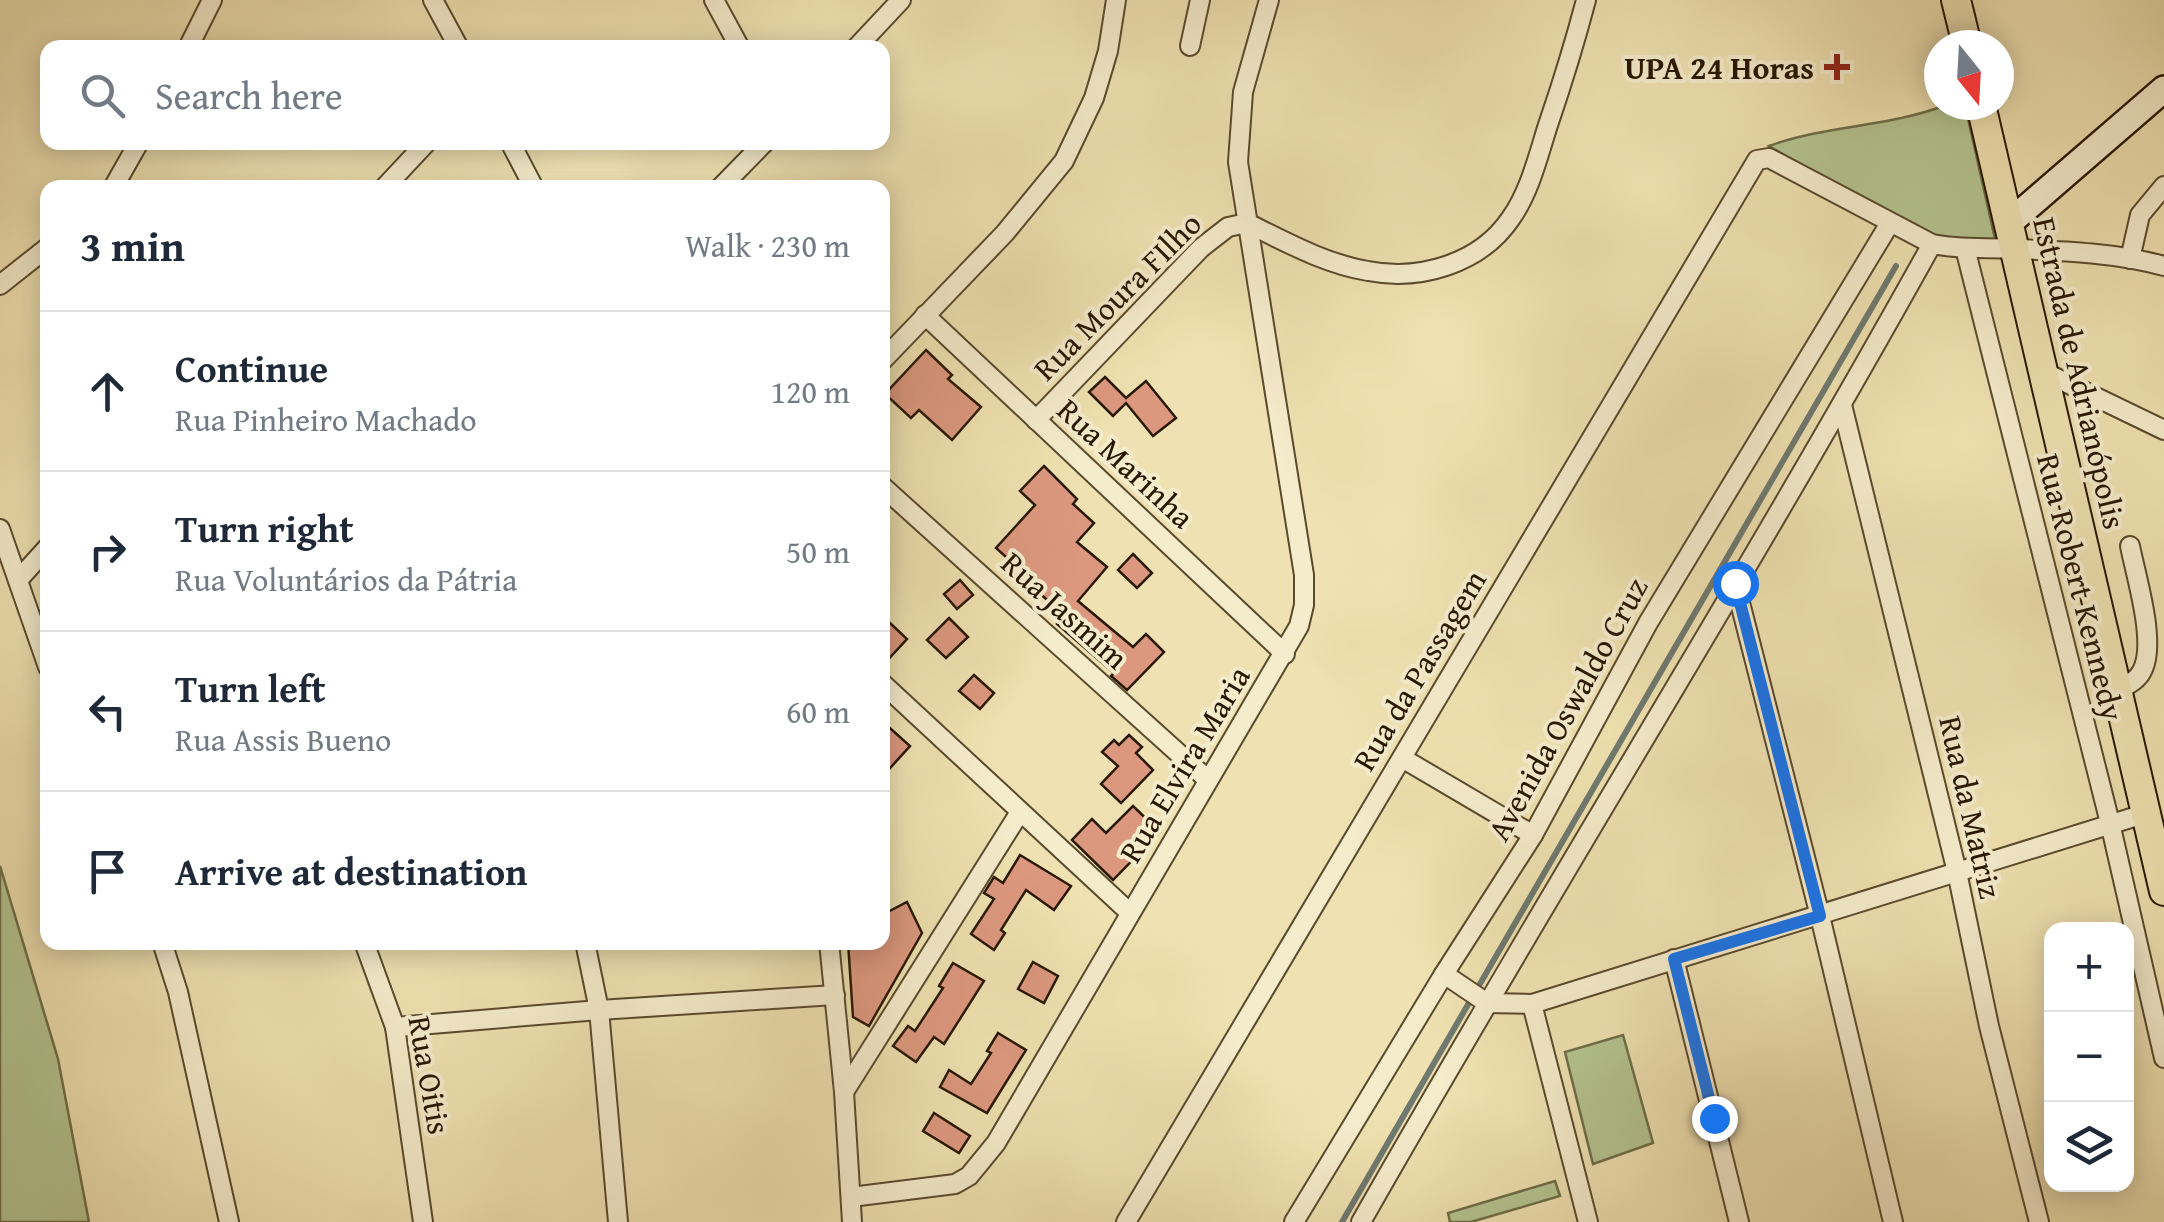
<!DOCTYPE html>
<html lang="en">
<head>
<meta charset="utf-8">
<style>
	:root { --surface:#fff; --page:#f6f6f7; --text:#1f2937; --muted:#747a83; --line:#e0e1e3 }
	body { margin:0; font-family:"Gentium Book Plus",serif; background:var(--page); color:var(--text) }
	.controls { position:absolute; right:30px; bottom:30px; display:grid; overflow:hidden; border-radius:20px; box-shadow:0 5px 25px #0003 }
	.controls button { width:90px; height:90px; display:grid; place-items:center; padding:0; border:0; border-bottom:2px solid var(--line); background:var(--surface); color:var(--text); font:50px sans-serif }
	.compass { position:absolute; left:1924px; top:30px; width:90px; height:90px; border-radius:50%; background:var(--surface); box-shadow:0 5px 25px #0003; rotate:162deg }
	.stop { position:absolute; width:30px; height:30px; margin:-22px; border:8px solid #1a73e8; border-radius:50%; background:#fff }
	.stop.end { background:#1a73e8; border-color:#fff; box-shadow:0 2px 10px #0008 }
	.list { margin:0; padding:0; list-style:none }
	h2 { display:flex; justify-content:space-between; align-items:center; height:130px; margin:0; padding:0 40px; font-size:42px }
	h2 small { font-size:32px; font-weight:400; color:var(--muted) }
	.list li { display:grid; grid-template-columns:65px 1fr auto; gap:30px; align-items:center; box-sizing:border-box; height:160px; padding:0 40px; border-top:2px solid var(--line) }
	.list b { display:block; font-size:38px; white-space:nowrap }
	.list p { margin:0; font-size:32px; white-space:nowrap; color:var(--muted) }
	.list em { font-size:32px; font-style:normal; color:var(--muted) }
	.icon { flex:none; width:55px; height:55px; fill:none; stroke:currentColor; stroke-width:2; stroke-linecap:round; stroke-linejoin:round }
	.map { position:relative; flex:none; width:2164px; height:1222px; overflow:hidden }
	.search { position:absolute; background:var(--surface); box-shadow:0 5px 25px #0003; left:40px; top:40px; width:850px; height:110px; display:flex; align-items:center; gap:25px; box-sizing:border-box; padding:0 35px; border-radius:20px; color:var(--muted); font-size:38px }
	.panel { position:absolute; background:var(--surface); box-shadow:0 5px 25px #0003; left:40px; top:180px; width:850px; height:770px; border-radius:20px }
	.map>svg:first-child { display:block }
	.green { fill:#b4c490; stroke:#6e6e48; stroke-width:2.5 }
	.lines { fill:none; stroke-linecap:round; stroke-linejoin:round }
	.stream { stroke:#6f796f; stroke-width:6 }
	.building { fill:#dc987f; stroke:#281701; stroke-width:2.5 }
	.street-casing { stroke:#5a4a2d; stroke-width:22 }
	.secondary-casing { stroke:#281701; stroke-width:30 }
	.primary-casing { stroke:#281701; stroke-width:32 }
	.street { stroke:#f5eccc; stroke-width:18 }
	.secondary { stroke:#f5eccc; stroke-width:25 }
	.primary { stroke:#efe1b1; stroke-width:28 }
	.route { stroke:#1a73e8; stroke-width:12 }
	.poi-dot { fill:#8f2418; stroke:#f5eccc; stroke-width:4 }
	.labels { text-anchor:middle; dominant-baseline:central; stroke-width:8; stroke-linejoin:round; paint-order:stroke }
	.poi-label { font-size:32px; font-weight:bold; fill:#281701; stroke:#f5eccc; text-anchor:end }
	.street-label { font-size:32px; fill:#281701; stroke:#f5eccc }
</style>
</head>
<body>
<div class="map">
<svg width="2164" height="1222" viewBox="0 0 2164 1222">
	<rect width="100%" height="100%" fill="#efe1b1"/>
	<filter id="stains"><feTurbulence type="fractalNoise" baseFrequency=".002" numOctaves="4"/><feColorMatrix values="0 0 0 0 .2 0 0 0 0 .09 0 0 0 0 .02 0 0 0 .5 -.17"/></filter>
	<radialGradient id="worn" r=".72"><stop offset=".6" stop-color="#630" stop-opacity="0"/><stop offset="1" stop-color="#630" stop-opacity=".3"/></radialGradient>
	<g class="green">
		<path d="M1946 105H1965L1997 248 1932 244 1769 146C1826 125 1889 127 1946 105Z"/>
		<polygon points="0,866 58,1059 89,1222 0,1222"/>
		<polygon points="1623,1035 1653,1143 1593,1164 1565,1052"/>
		<polygon points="1555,1181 1560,1196 1471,1222 1450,1222 1448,1213"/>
	</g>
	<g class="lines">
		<polyline class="stream" points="1342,1222 1896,266"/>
	</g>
	<g class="building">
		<polygon points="926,350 952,375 948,379 981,407 952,440 919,410 911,418 885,394"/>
		<polygon points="1105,377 1126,398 1146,381 1176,418 1153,436 1126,403 1113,416 1089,392"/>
		<polygon points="1044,466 1077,499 1073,504 1094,523 1077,542 1107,567 1078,601 1133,647 1146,634 1164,652 1127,690 1111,676 1114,673 1057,624 1065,615 1025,581 1028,577 996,548 1035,505 1020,491"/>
		<polygon points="1133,554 1152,573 1137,588 1118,570"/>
		<polygon points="960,580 973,595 957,609 944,594"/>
		<polygon points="949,618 968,637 946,658 927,640"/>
		<polygon points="890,623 907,639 882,666 882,632"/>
		<polygon points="974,675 994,693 980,709 959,691"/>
		<polygon points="882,721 910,746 882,777"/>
		<polygon points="1129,735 1142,747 1136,753 1153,770 1121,803 1101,784 1118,766 1102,752 1114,740 1119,745"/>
		<polygon points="1133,806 1160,832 1113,880 1072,840 1092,819 1106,833"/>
		<polygon points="1020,855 1071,886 1054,910 1026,890 1001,930 1005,933 994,950 971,934 994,899 984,893 994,877 1003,883"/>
		<polygon points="907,902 922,933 869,1026 853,1017 848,942 882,942 882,915"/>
		<polygon points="1033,962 1058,976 1044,1003 1018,989"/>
		<polygon points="953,963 984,981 944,1044 934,1037 916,1062 893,1046 908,1026 915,1031 943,988 939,986"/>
		<polygon points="998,1033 1026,1050 987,1113 940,1087 949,1070 971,1084 991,1053 987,1051"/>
		<polygon points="934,1113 970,1136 959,1153 923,1131"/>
	</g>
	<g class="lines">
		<g class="street-casing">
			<g id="street">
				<polyline points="433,0 459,48"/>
				<polyline points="714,0 740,48"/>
				<polyline points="1190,46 1200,0"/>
				<polyline points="188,48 212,0"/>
				<polyline points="856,48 901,0"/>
				<polyline points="510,142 534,188"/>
				<polyline points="113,188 139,142"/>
				<polyline points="384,188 427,142"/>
				<polyline points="720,188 765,142"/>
				<path d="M1247 223C1286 242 1325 264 1368 271 1420 281 1480 264 1511 218 1530 191 1538 156 1548 125 1562 84 1575 42 1586 0"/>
				<polyline points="1965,248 2110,823 2164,1058"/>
				<polyline points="2130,259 2140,215 2164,186"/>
				<polyline points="0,285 48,247"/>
				<polyline points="925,315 1285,654"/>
				<polyline points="882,361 1005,233 1064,161 1094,98 1108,51 1116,0"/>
				<polyline points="2044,372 2164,430"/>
				<polyline points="1842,405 1957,872 1989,1026 2039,1222"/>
				<polyline points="1036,420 1201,248 1228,227 1247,223"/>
				<polyline points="882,486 1207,779"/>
				<polyline points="0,529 48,667"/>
				<polyline points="18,580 48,547"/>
				<polyline points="1735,583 1820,916 1893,1222"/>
				<polyline points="882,683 1129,912"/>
				<path d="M2118 690C2127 685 2137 681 2142 671 2157 643 2136 577 2130 546"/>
				<polyline points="1402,758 1533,835"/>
				<polyline points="162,942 178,992 229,1222"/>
				<polyline points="364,942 395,1027 423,1222"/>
				<polyline points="585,942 599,1010 618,1222"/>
				<polyline points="829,942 844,1092 852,1222"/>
				<polyline points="1674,959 1739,1222"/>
				<polyline points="1444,974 1487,1003 1532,1004 2147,813"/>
				<polyline points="1532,1004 1588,1222"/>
				<polyline points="395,1027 599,1010 835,995"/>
				<polyline points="844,1092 1020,812"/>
				<polyline points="851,1197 955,1184 969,1176 996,1143 1299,626 1304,605 1304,575 1238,162 1243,92 1269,0"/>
				<path d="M1126 1222 1757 160 1769 158 1932 244C1960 250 1988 247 2017 249 2065 251 2117 253 2164 266"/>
				<polyline points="1294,1222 1444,974 1533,835 1648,623 1890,223"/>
				<path d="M1361 1222C1547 894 1749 574 1932 244"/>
			</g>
		</g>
		<g class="secondary-casing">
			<polyline id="secondary" points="2009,223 2164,89"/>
		</g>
		<g class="primary-casing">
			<g id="primary">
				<polyline points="1956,0 1967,45"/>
				<polyline points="1981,105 2164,891"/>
			</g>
		</g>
		<use href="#street" class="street"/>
		<use href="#secondary" class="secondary"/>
		<use href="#primary" class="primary"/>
	</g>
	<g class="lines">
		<polyline class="route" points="1714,1118 1674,959 1820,916 1735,583"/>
	</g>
	<path class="poi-dot" d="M1832 52h10v10h10v10h-10v10h-10v-10h-10v-10h10z"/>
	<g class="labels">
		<g class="poi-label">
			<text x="1814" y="67">UPA 24 Horas</text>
		</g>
		<g class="street-label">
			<text transform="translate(1117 296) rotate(-45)">Rua Moura FIlho</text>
			<text transform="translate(2080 373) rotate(77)">Estrada de Adrianópolis</text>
			<text transform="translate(1126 463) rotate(43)">Rua Marinha</text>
			<text transform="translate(2081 587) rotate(76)">Rua Robert Kennedy</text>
			<text transform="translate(1065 610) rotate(42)">Rua Jasmim</text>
			<text transform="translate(1419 670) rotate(-59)">Rua da Passagem</text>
			<text transform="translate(1567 709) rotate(-61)">Avenida Oswaldo Cruz</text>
			<text transform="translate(1184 764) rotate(-59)">Rua Elvira Maria</text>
			<text transform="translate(1971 807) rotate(77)">Rua da Matriz</text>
			<text transform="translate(430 1075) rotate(80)">Rua Oitis</text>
		</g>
	</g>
	<rect width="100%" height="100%" filter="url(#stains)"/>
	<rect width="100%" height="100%" fill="url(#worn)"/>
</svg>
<div class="controls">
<button>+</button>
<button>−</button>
<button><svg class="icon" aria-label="layers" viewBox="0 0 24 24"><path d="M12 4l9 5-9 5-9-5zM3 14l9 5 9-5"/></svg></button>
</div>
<svg class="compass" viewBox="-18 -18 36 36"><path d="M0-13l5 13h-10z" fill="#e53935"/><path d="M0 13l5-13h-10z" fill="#747a83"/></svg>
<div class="stop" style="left:1735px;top:583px"></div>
<div class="stop end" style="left:1714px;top:1118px"></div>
<div class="search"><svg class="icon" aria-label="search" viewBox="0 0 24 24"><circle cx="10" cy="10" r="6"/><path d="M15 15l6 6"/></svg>Search here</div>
<section class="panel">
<h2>3 min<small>Walk · 230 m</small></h2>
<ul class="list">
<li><svg class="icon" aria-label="ahead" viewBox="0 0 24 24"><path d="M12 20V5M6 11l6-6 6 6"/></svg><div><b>Continue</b><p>Rua Pinheiro Machado</p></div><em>120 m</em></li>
<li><svg class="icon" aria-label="right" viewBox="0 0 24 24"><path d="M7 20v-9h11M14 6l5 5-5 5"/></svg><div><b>Turn right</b><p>Rua Voluntários da Pátria</p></div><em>50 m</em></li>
<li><svg class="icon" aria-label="left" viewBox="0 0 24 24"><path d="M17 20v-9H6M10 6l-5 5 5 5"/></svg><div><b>Turn left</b><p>Rua Assis Bueno</p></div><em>60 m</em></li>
<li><svg class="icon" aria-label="arrive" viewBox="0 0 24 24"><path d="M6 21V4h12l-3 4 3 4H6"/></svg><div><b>Arrive at destination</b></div></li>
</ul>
</section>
</div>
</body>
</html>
